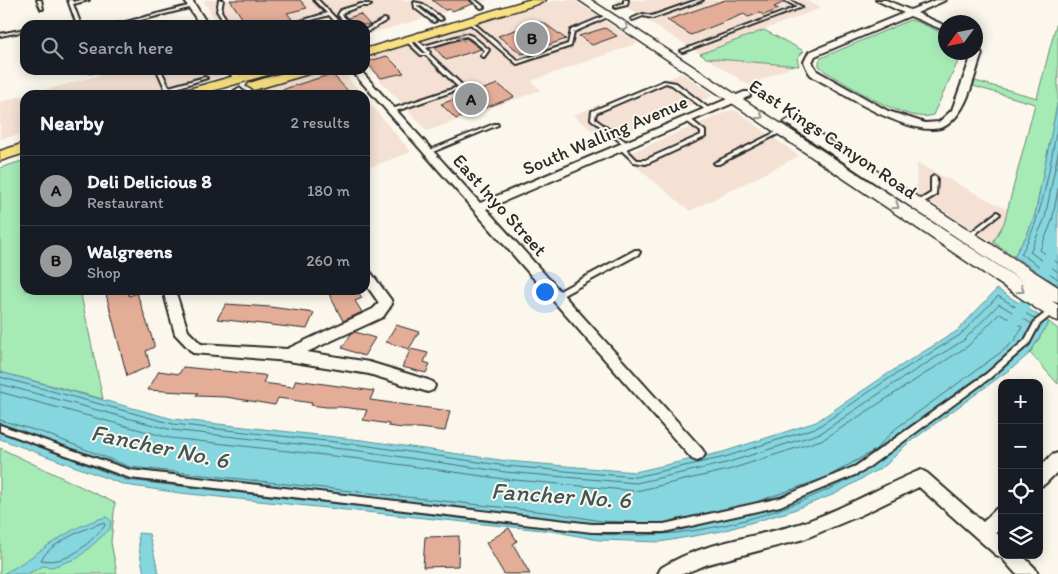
<!DOCTYPE html>
<html lang="en">
<head>
<meta charset="utf-8">
<style>
	:root { --surface:#171b24; --page:#20242c; --text:#f1f3f6; --muted:#9ea1a6; --line:#363941; --accent:#98999b }
	body { margin:0; font-family:Itim,sans-serif; background:var(--page); color:var(--text) }
	.controls { position:absolute; right:15px; bottom:15px; display:grid; overflow:hidden; border-radius:10px; box-shadow:0 2px 12px #0003 }
	.controls button { width:45px; height:45px; display:grid; place-items:center; padding:0; border:0; border-bottom:1px solid var(--line); background:var(--surface); color:var(--text); font:25px sans-serif }
	.compass { position:absolute; left:938px; top:15px; width:45px; height:45px; border-radius:50%; background:var(--surface); box-shadow:0 2px 12px #0003; rotate:237deg }
	.you { position:absolute; left:544px; top:291px; width:18px; height:18px; margin:-12px; border:4px solid #fff; border-radius:50%; background:#1a73e8; box-shadow:0 0 0 8px #1a73e833 }
	.badge { display:grid; place-items:center; width:32px; height:32px; border-radius:50%; background:var(--accent); color:#111; font-size:16px; font-weight:700 }
	.pin { position:absolute; translate:-50% -50%; border:2px solid #fff; box-shadow:0 1px 5px #0006 }
	.list { margin:0; padding:0; list-style:none }
	h2 { display:flex; justify-content:space-between; align-items:center; height:65px; margin:0; padding:0 20px; font-size:21px }
	h2 small { font-size:16px; font-weight:400; color:var(--muted) }
	.list li { display:grid; grid-template-columns:32px 1fr auto; gap:15px; align-items:center; box-sizing:border-box; height:70px; padding:0 20px; border-top:1px solid var(--line) }
	.list b { display:block; font-size:19px; white-space:nowrap }
	.list p { margin:0; font-size:16px; white-space:nowrap; color:var(--muted) }
	.list em { font-size:16px; font-style:normal; color:var(--muted) }
	.icon { flex:none; width:28px; height:28px; fill:none; stroke:currentColor; stroke-width:2; stroke-linecap:round; stroke-linejoin:round }
	.map { position:relative; flex:none; width:1058px; height:574px; overflow:hidden }
	.search { position:absolute; background:var(--surface); box-shadow:0 2px 12px #0003; left:20px; top:20px; width:350px; height:55px; display:flex; align-items:center; gap:12px; box-sizing:border-box; padding:0 18px; border-radius:15px; color:var(--muted); font-size:19px }
	.panel { position:absolute; background:var(--surface); box-shadow:0 2px 12px #0003; left:20px; top:90px; width:350px; height:205px; border-radius:15px }
	.map>svg:first-child { display:block }
	.built { fill:#f4e1d3 }
	.green { fill:#a6eab6; stroke:#688a70 }
	.water { fill:#85d6df; stroke:#619297 }
	.lines { fill:none; stroke-linecap:round; stroke-linejoin:round }
	.shore { stroke:#4f6f73; stroke-width:1 }
	.canal { fill:#85d6df; fill-rule:evenodd }
	.building { fill:#e3ad98; stroke:#2b2b2b }
	.lane-casing { stroke:#2b2b2b; stroke-width:4 }
	.street-casing { stroke:#2b2b2b; stroke-width:4 }
	.secondary-casing { stroke:#2b2b2b; stroke-width:3 }
	.primary-casing { stroke:#2b2b2b; stroke-width:3 }
	.lane { fill:#fbf7ec; fill-rule:evenodd }
	.street { fill:#fbf7ec; fill-rule:evenodd }
	.secondary { fill:#fbf7ec; fill-rule:evenodd }
	.primary { fill:#f9e181; fill-rule:evenodd }
	.oneway { stroke:#93918c }
	.labels { text-anchor:middle; dominant-baseline:central; stroke-width:4; stroke-linejoin:round; paint-order:stroke }
	.street-label { font-size:19px; fill:#2b2b2b; stroke:#fbf7ec }
	.near-water-label { font-size:24px; font-style:italic; fill:#425658; stroke:#fbf7ec }
</style>
</head>
<body>
<div class="map">
<svg width="1058" height="574" viewBox="0 0 1058 574">
	<rect width="100%" height="100%" fill="#fbf7ec"/>
	<filter id="ink" filterUnits="userSpaceOnUse"><feTurbulence type="fractalNoise" baseFrequency=".02" numOctaves="2"/><feDisplacementMap in="SourceGraphic" scale="10" xChannelSelector="R" yChannelSelector="G"/><feConvolveMatrix kernelMatrix="1 2 1 2 8 2 1 2 1" color-interpolation-filters="sRGB"/></filter>
	<g filter="url(#ink)">
		<g class="built">
			<polygon points="203,0 489,0 365,35 365,25 219,25"/>
			<polygon points="556,0 574,0 638,43 531,81 541,90 427,131 365,64 365,58"/>
			<polygon points="615,0 805,0 821,8 700,54"/>
			<polygon points="706,58 794,66 749,85"/>
			<polygon points="120,70 220,70 222,74 219,77 156,95 26,95"/>
			<polygon points="326,70 341,70 363,95 262,95 259,90"/>
			<polygon points="682,73 711,94 712,96 605,141 573,115"/>
			<polygon points="25,95 25,133 0,139 0,102"/>
			<polygon points="365,98 411,152 365,169"/>
			<polygon points="730,110 737,111 799,156 690,211 623,156"/>
			<polygon points="917,163 1008,210 1004,223 993,242 916,193"/>
		</g>
		<g class="green">
			<polygon points="1058,17 1058,100 1035,215 1027,235 1014,256 993,242 1004,223 1035,104 973,86 975,81 1037,98"/>
			<path d="M910 20 918 22 945 34 946 52 962 53 933 115C909 125 849 85 826 72L819 66V61L821 58Z"/>
			<polygon points="764,30 804,51 797,58 799,66 706,58 700,54"/>
			<polygon points="25,160 25,290 80,290 103,399 0,372 0,168"/>
			<polygon points="1049,322 1058,329 1058,384 1030,353"/>
			<polygon points="0,448 115,503 111,542 117,574 0,574"/>
		</g>
		<g class="water">
			<polygon points="1058,100 1058,285 1014,256 1027,235 1035,215"/>
			<polygon points="997,289 1049,322 1030,353 1016,365 907,444 886,465 835,494 788,512 722,531 660,542 599,540 552,531 180,493 125,485 0,439 0,372 173,419 362,440 507,461 635,472 723,452 816,422 889,373 957,331"/>
			<path d="M107 517 111 521 110 529 78 558 52 567 43 566 27 574H3C38 556 67 526 107 517Z"/>
			<polygon points="138,533 149,534 159,574 144,574 139,548"/>
		</g>
		<g class="lines">
			<g class="shore">
				<path d="M1058 123C1049 168 1044 214 1021 254L1058 279"/>
				<polyline points="1058,153 1045,218 1030,252 1058,272"/>
				<polyline points="1058,189 1052,221 1040,250 1058,263"/>
				<polyline points="0,377 173,424 362,445 506,466 635,477 725,457 818,427 891,377 960,335 998,296 1035,319"/>
				<polyline points="0,384 172,430 361,451 505,472 636,483 726,463 821,433 895,383 964,340 999,304 1032,324"/>
				<polyline points="0,392 170,438 360,459 504,479 636,491 728,470 824,439 968,346 1000,313 1022,327 1015,340 1004,350 895,429 875,450 829,476"/>
				<polyline points="0,420 44,433 130,467 554,513 601,521 654,523"/>
				<polyline points="48,450 127,480 374,508"/>
				<polyline points="753,503 822,479"/>
				<path d="M102 523 105 524 104 527C87 545 68 565 41 560 49 544 85 528 102 523Z"/>
				<path d="M588 533C686 543 774 519 860 474"/>
			</g>
			<polygon class="canal" points="1058,232 1058,253 1049,275 1020,324 1015,326 1010,324 1008,320 1010,316 1036,274 1052,237 1053,234"/>
		</g>
		<g class="building">
			<polygon points="230,0 300,0 307,8 287,13 292,19 271,25 247,25"/>
			<polygon points="432,0 469,0 473,4 452,11 449,9 445,10"/>
			<polygon points="725,0 782,0 784,2 774,7 779,9 764,15 760,13 748,17 744,14 691,35 667,20"/>
			<polygon points="360,14 370,25 354,25 348,18"/>
			<polygon points="538,22 544,23 566,39 522,54 498,36"/>
			<polygon points="605,28 617,36 592,45 579,36"/>
			<polygon points="466,38 481,49 446,60 434,47"/>
			<polygon points="387,56 404,73 381,78 366,62"/>
			<polygon points="332,74 352,95 277,95 277,92 293,86"/>
			<polygon points="498,84 514,97 456,119 441,104"/>
			<polygon points="105,290 128,290 129,296 137,293 154,344 154,347 146,351 150,366 127,376"/>
			<polygon points="327,290 357,290 362,298 355,301 362,312 343,321"/>
			<polygon points="226,304 270,307 314,313 307,329 217,319"/>
			<polygon points="396,325 419,332 409,349 386,342"/>
			<polygon points="355,332 375,338 364,356 342,348 351,334"/>
			<polygon points="411,349 428,353 424,362 430,364 426,373 402,367"/>
			<polygon points="183,367 263,375 266,376 263,383 293,387 296,380 374,391 370,400 450,411 445,431 419,428 403,428 388,426 389,424 363,420 367,410 341,407 326,407 311,405 312,403 278,398 275,405 226,397 196,396 198,393 148,390 159,371 179,374"/>
			<polygon points="509,528 517,541 513,544 530,574 504,574 486,543"/>
			<polygon points="459,536 458,566 423,567 425,537"/>
		</g>
		<g class="lines">
			<g class="lane-casing">
				<g id="lane">
					<polygon points="37,0 41,0 43,9 41,9"/>
					<polygon points="68,0 72,0 73,2 81,0 89,0 73,4 81,25 77,25"/>
					<polygon points="219,0 223,0 221,11 230,25 226,25 217,11"/>
					<polygon points="314,0 318,0 342,25 338,25 329,15 294,25 288,25 327,13"/>
					<polygon points="471,0 475,0 484,7 481,8"/>
					<polygon points="624,0 628,0 627,5 615,8 615,6 624,3"/>
					<polygon points="697,0 703,0 653,18 643,16 633,20 631,19 643,14 652,16"/>
					<polygon points="784,0 789,0 802,7 683,52 680,51 797,7"/>
					<polygon points="414,2 423,4 443,19 440,20 421,6 417,5 418,7 436,21 433,22 415,8"/>
					<polygon points="361,4 369,4 371,5 369,6 361,6 344,12 342,15 352,25 348,25 338,15 341,10"/>
					<polygon points="192,5 194,6 193,7 121,25 114,25"/>
					<polygon points="607,15 610,16 574,32 571,46 517,64 467,21 470,20 518,61 568,44 571,30"/>
					<polygon points="384,19 387,20 365,33 365,30"/>
					<polygon points="53,22 55,23 54,24 43,25"/>
					<polygon points="25,29 25,31 0,36 0,34"/>
					<polygon points="466,34 472,36 488,49 489,50 484,57 481,56 485,50 470,38 466,36 426,48 430,52 429,54 463,86 463,88 393,112 389,112 389,110 458,87 426,55 421,55 406,41 406,39 408,39 423,53 426,53 413,39 413,37 415,37 424,46"/>
					<polygon points="89,70 97,70 90,72 88,71"/>
					<polygon points="157,70 161,70 169,87 205,77 207,78 170,90 172,95 168,95"/>
					<polygon points="664,81 676,83 711,110 709,111 707,111 672,85 666,83 596,113 595,119 629,144 629,146 627,147 591,119 592,111"/>
					<polygon points="685,118 689,118 705,131 705,137 646,164 634,162 618,147 619,146 623,146 637,160 645,160 701,135 701,132 685,120"/>
					<polygon points="494,124 498,124 498,125 430,153 428,154 425,152"/>
					<polygon points="780,130 784,130 784,131 719,164 715,164 714,163"/>
					<polygon points="934,176 937,178 936,195 919,205 915,205 914,204 915,203 931,193 931,178"/>
					<polygon points="997,212 1000,214 999,215 970,238 966,238 965,237 966,236"/>
					<polygon points="635,250 637,250 640,252 639,254 558,298 554,298 553,296 554,294"/>
					<polygon points="1052,308 1054,309 1055,311 1054,313 1039,325 1029,344 990,378 862,472 780,506 664,532 592,532 130,478 0,431 0,425 130,470 592,524 664,524 780,498 856,466 986,374 1025,340 1035,321"/>
				</g>
			</g>
			<g class="street-casing">
				<g id="street">
					<polygon points="184,0 192,0 208,25 200,25"/>
					<path d="M876 0H886L910 10 936 0H946L917 13 946 26V31L910 16 815 56 812 62 817 71 888 111 925 123 939 122 952 110 973 52H976V48H979L982 54C973 77 969 110 947 125 922 142 854 101 831 87 825 83 817 80 811 75 808 72 806 66 804 62L809 52 904 13Z"/>
					<polygon points="228,70 236,70 242,79 241,81 235,81"/>
					<polygon points="351,70 360,70 480,203 744,92 750,92 750,96 486,209 702,449 705,454 702,459 697,461 692,459"/>
					<polygon points="239,88 248,95 238,95 234,91"/>
					<polygon points="365,268 369,270 391,300 392,304 383,317 307,352 369,362 428,380 433,382 435,386 433,390 428,392 369,374 288,361 193,353 175,334 163,290 175,290 188,331 201,344 287,349 373,309 379,303 365,283"/>
					<polygon points="1058,453 1058,471 1045,484 1039,487 1039,468 1052,455"/>
					<path d="M921 470 927 473 983 522 996 509 1002 507V527L996 533 1002 537V555H1022L1035 568 1038 574H1016L1001 557 996 555 919 487 861 515 804 539 708 564 683 574H658L661 568C703 541 755 538 802 523 844 509 881 486 921 470Z"/>
				</g>
			</g>
			<g class="secondary-casing">
				<polygon id="secondary" points="579,0 591,0 1028,285 784,122 791,118 796,119 1058,287 1058,303 1052,301 1058,305 1058,321 1052,319"/>
			</g>
			<g class="primary-casing">
				<g id="primary">
					<polygon points="528,0 546,0 544,2 365,57 365,49"/>
					<polygon points="255,70 275,70 274,73 198,95 176,95 178,92"/>
					<polygon points="293,70 313,70 312,73 254,90 247,86 249,83"/>
					<polygon points="25,143 25,153 0,161 0,151"/>
				</g>
			</g>
			<use href="#lane" class="lane"/>
			<use href="#street" class="street"/>
			<use href="#secondary" class="secondary"/>
			<use href="#primary" class="primary"/>
		</g>
		<defs><path id="oneway-chevron" d="M-2-3.5L2.5 0L-2 3.5" fill="none" stroke-width="1.6" stroke-linecap="round" stroke-linejoin="round" transform="scale(1.25)"/></defs>
		<g class="oneway">
			<use href="#oneway-chevron" transform="translate(625 27) rotate(33)"/>
			<use href="#oneway-chevron" transform="translate(461 37) rotate(172)"/>
			<use href="#oneway-chevron" transform="translate(760 116) rotate(33)"/>
			<use href="#oneway-chevron" transform="translate(896 206) rotate(34)"/>
			<use href="#oneway-chevron" transform="translate(1021 290) rotate(33)"/>
		</g>
	</g>
	<g class="labels">
		<g class="street-label">
			<text transform="translate(605 135) rotate(-23)">South Walling Avenue</text>
			<text transform="translate(833 139) rotate(34)">East Kings Canyon Road</text>
			<text transform="translate(500 205) rotate(48)">East Inyo Street</text>
		</g>
		<g class="near-water-label">
			<text transform="translate(160 446) rotate(12)">Fancher No. 6</text>
			<text transform="translate(561 495) rotate(4)">Fancher No. 6</text>
		</g>
	</g>
</svg>
<div class="controls">
<button>+</button>
<button>−</button>
<button><svg class="icon" aria-label="locate" viewBox="0 0 24 24"><circle cx="12" cy="12" r="6"/><path d="M12 2v4M12 18v4M2 12h4M18 12h4"/></svg></button>
<button><svg class="icon" aria-label="layers" viewBox="0 0 24 24"><path d="M12 4l9 5-9 5-9-5zM3 14l9 5 9-5"/></svg></button>
</div>
<svg class="compass" viewBox="-18 -18 36 36"><path d="M0-13l5 13h-10z" fill="#e53935"/><path d="M0 13l5-13h-10z" fill="#9ea1a6"/></svg>
<div class="you"></div>
<div class="pin badge" style="left:471px;top:99px">A</div>
<div class="pin badge" style="left:532px;top:38px">B</div>
<div class="search"><svg class="icon" aria-label="search" viewBox="0 0 24 24"><circle cx="10" cy="10" r="6"/><path d="M15 15l6 6"/></svg>Search here</div>
<section class="panel">
<h2>Nearby<small>2 results</small></h2>
<ul class="list">
<li><span class="badge">A</span><div><b>Deli Delicious 8</b><p>Restaurant</p></div><em>180 m</em></li>
<li><span class="badge">B</span><div><b>Walgreens</b><p>Shop</p></div><em>260 m</em></li>
</ul>
</section>
</div>
</body>
</html>
